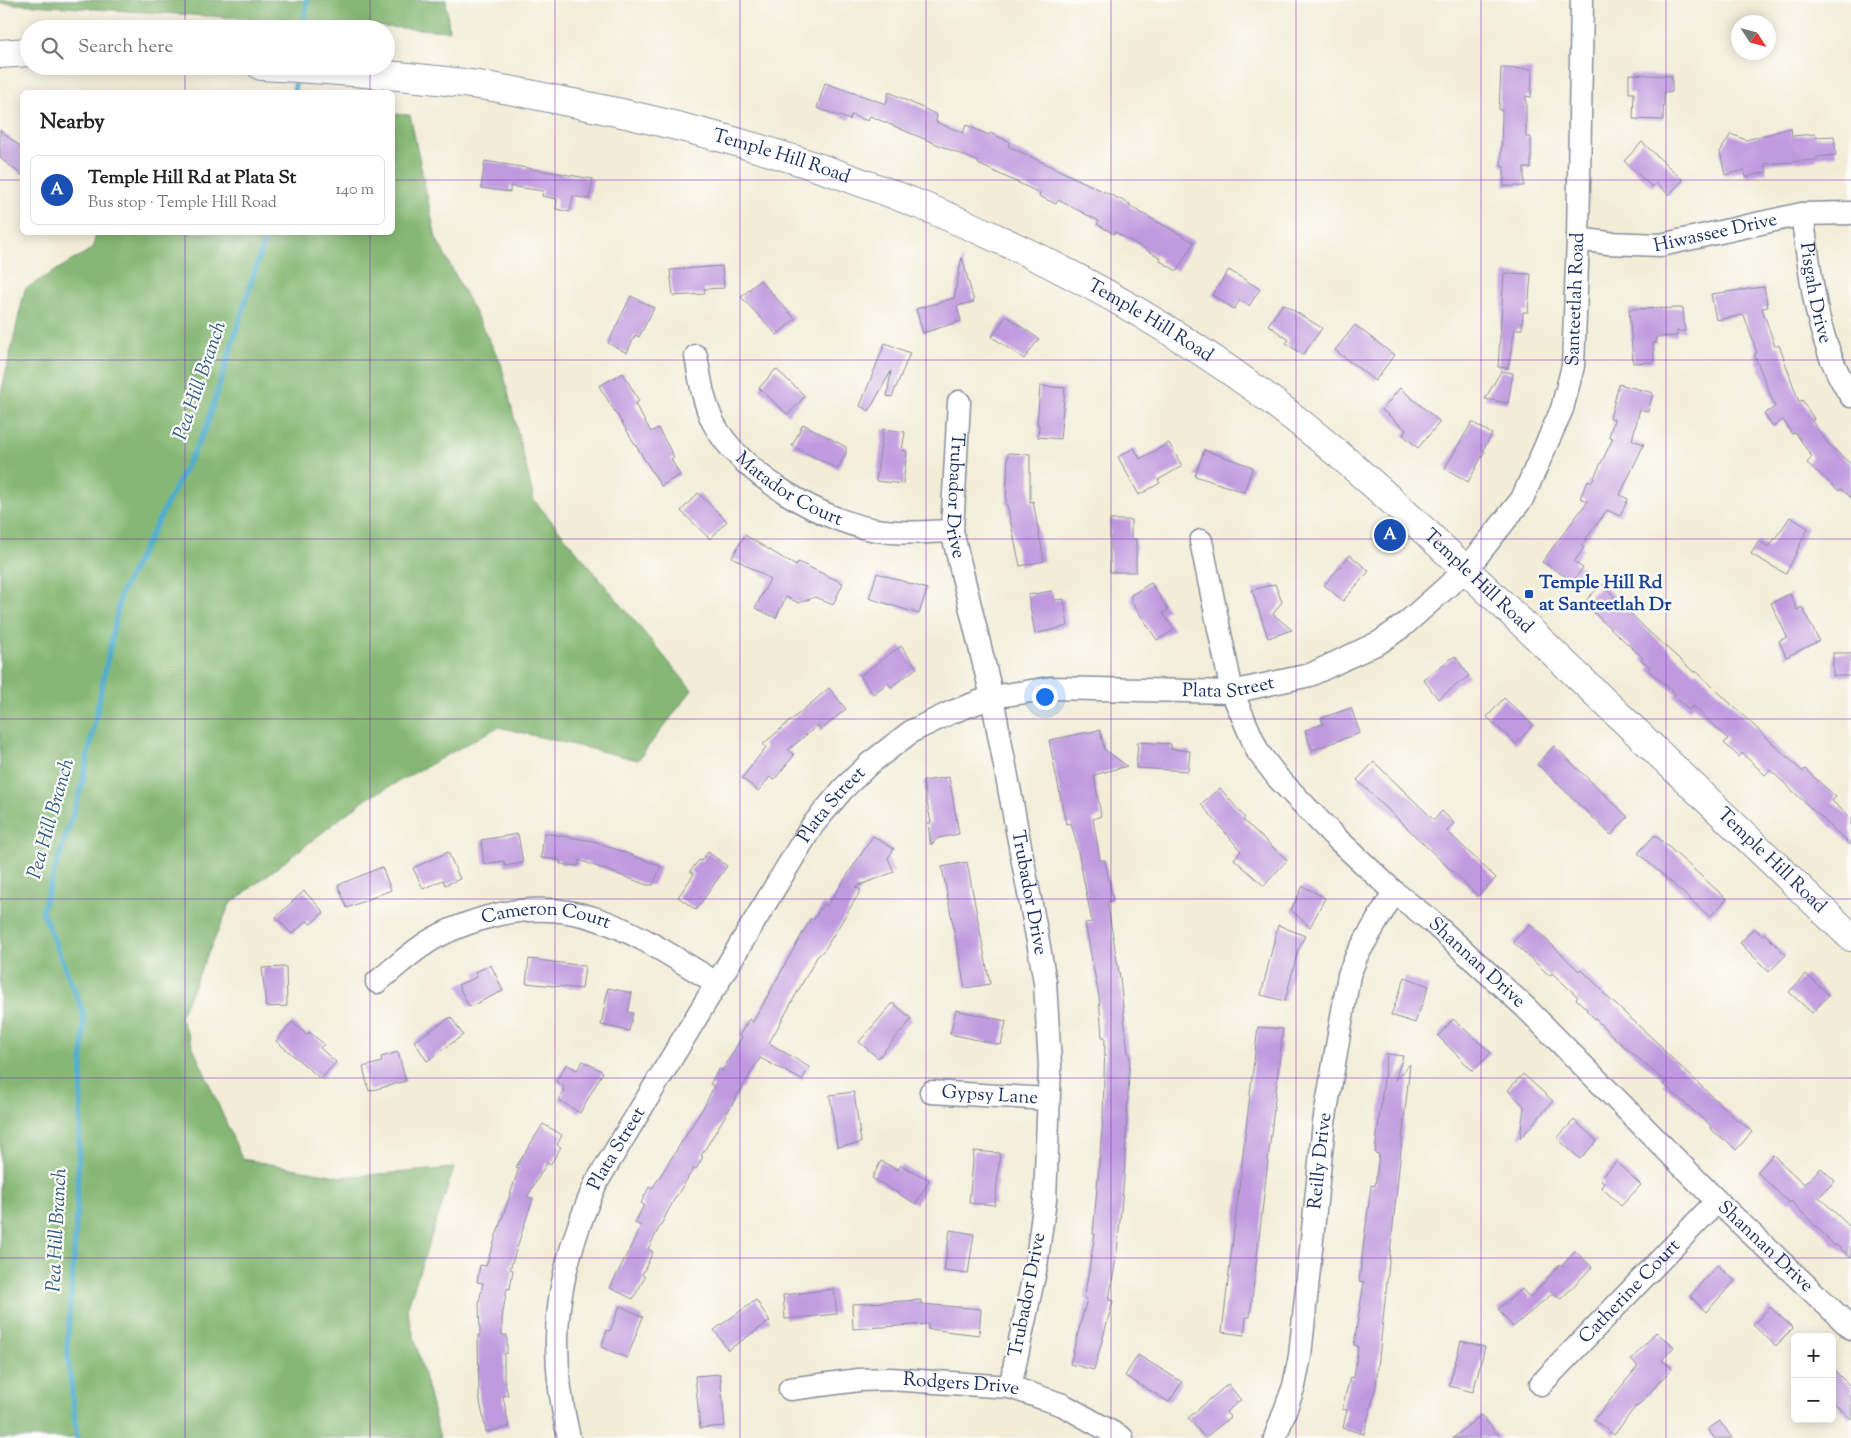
<!DOCTYPE html>
<html lang="en">
<head>
<meta charset="utf-8">
<style>
	:root { --surface:#fff; --page:#f2f2f2; --text:#222; --muted:#767676; --line:#e0e0e0; --accent:#b5179e }
	body { margin:0; font-family:"Sorts Mill Goudy",serif; background:var(--page); color:var(--text) }
	.controls { position:absolute; right:15px; bottom:15px; display:grid; overflow:hidden; border-radius:8px; box-shadow:0 2px 12px #0003 }
	.controls button { width:45px; height:45px; display:grid; place-items:center; padding:0; border:0; border-bottom:1px solid var(--line); background:var(--surface); color:var(--text); font:25px sans-serif }
	.compass { position:absolute; left:1731px; top:15px; width:45px; height:45px; border-radius:50%; background:var(--surface); box-shadow:0 2px 12px #0003; rotate:126deg }
	.you { position:absolute; left:1044px; top:696px; width:18px; height:18px; margin:-12px; border:4px solid #fff; border-radius:50%; background:#1a73e8; box-shadow:0 0 0 8px #1a73e833 }
	.badge { display:grid; place-items:center; width:32px; height:32px; border-radius:50%; background:var(--accent); color:#fff; font-size:16px; font-weight:700 }
	.pin { position:absolute; translate:-50% -50%; border:2px solid #fff; box-shadow:0 1px 5px #0006 }
	.list { margin:0; padding:0; list-style:none }
	h2 { display:flex; justify-content:space-between; align-items:center; height:65px; margin:0; padding:0 20px; font-size:21px }
	h2 small { font-size:16px; font-weight:400; color:var(--muted) }
	.list li { display:grid; grid-template-columns:32px 1fr auto; gap:15px; align-items:center; box-sizing:border-box; height:70px; margin:0 10px 10px; padding:0 10px; border:1px solid var(--line); border-radius:8px }
	.list b { display:block; font-size:19px; white-space:nowrap }
	.list p { margin:0; font-size:16px; white-space:nowrap; color:var(--muted) }
	.list em { font-size:16px; font-style:normal; color:var(--muted) }
	.icon { flex:none; width:28px; height:28px; fill:none; stroke:currentColor; stroke-width:2; stroke-linecap:round; stroke-linejoin:round }
	.map { position:relative; flex:none; width:1851px; height:1438px; overflow:hidden }
	.search { position:absolute; background:var(--surface); box-shadow:0 2px 12px #0003; left:20px; top:20px; width:375px; height:55px; display:flex; align-items:center; gap:12px; box-sizing:border-box; padding:0 18px; border-radius:28px; color:var(--muted); font-size:19px }
	.panel { position:absolute; background:var(--surface); box-shadow:0 2px 12px #0003; left:20px; top:90px; width:375px; height:145px; border-radius:8px }
	.map>svg:first-child { display:block }
	.forest { fill:#86b874; stroke:#507469 }
	.lines { fill:none; stroke-linecap:round; stroke-linejoin:round }
	.stream { stroke:#50adce; stroke-width:5.5 }
	.building { fill:#c09adf }
	.minor-casing { stroke:#878e9b; stroke-width:25 }
	.major-casing { stroke:#878e9b; stroke-width:30 }
	.minor { stroke:#fff; stroke-width:22 }
	.major { stroke:#fff; stroke-width:28 }
	.grid { fill:none; stroke:#7b2cbf; stroke-width:1; stroke-opacity:0.55 }
	.transit-dot { fill:#1a4fb4; stroke:#fdfcf7; stroke-width:2 }
	.labels { text-anchor:middle; dominant-baseline:central; stroke-width:4.5; stroke-linejoin:round; paint-order:stroke }
	.street-label { font-size:19px; fill:#1b2f5e; stroke:#fdfcf7 }
	.transit-label { font-size:19px; font-weight:bold; fill:#164399; stroke:#fdfcf7; text-anchor:start }
	.water-label { font-size:20px; font-style:italic; fill:#2e5b85; stroke:#fdfcf7 }
</style>
</head>
<body>
<div class="map">
<svg width="1851" height="1438" viewBox="0 0 1851 1438">
	<rect width="100%" height="100%" fill="#fdfcf7"/>
	<filter id="ink" filterUnits="userSpaceOnUse"><feTurbulence type="fractalNoise" baseFrequency=".02" numOctaves="2"/><feDisplacementMap in="SourceGraphic" scale="10" xChannelSelector="R" yChannelSelector="G"/><feConvolveMatrix kernelMatrix="1 2 1 2 8 2 1 2 1" color-interpolation-filters="sRGB"/></filter>
	<filter id="wash" filterUnits="userSpaceOnUse"><feTurbulence type="fractalNoise" baseFrequency=".0096" numOctaves="4" result="noise"/><feDisplacementMap in="SourceGraphic" scale="20" xChannelSelector="R" yChannelSelector="G"/><feGaussianBlur stdDeviation="1.12" result="paint"/><feColorMatrix in="noise" values="0 0 0 0 0 0 0 0 0 0 0 0 0 0 0 0 0 1.4 0 .05"/><feComposite in="paint" operator="in"/></filter>
	<g filter="url(#wash)">
		<rect width="100%" height="100%" fill="#f3edd8"/>
		<g class="forest">
			<polygon points="0,0 446,0 449,31 0,3"/>
			<polygon points="393,114 410,115 436,238 501,363 534,500 692,690 638,760 498,727 363,801 230,904 180,1017 242,1159 342,1177 454,1168 407,1309 440,1438 0,1438 0,398 25,289 93,248 96,233 392,232"/>
		</g>
		<g class="lines">
			<g class="stream">
				<polyline points="303,29 307,0"/>
				<polyline points="294,92 295,85"/>
				<polyline points="77,1438 67,1348 76,1228 84,1014 42,911 82,785 121,593 206,428 267,232"/>
			</g>
		</g>
		<g id="blocks">
			<g class="building">
				<polygon points="1501,68 1532,69 1531,97 1526,96 1526,137 1531,137 1531,168 1524,168 1524,186 1504,186 1504,167 1501,166 1502,110 1499,110"/>
				<polygon points="1629,74 1672,76 1672,92 1664,92 1663,120 1633,119 1634,93 1629,93"/>
				<polygon points="825,83 886,104 889,92 937,115 936,122 963,133 966,125 989,135 990,133 1010,142 1008,146 1130,204 1129,206 1194,242 1177,271 1160,261 1161,258 1115,232 1114,234 1097,224 1099,221 1058,200 1056,204 1039,196 1040,193 978,164 979,162 870,116 868,121 851,115 850,120 817,108"/>
				<polygon points="1791,128 1792,136 1815,134 1816,137 1834,136 1836,155 1817,157 1817,160 1765,164 1767,172 1746,177 1744,170 1725,175 1720,152 1731,134 1746,140"/>
				<polygon points="0,130 22,148 22,175 0,158"/>
				<polygon points="1642,142 1683,180 1669,195 1656,183 1652,187 1624,161"/>
				<polygon points="485,161 593,179 589,199 573,196 570,212 556,209 557,199 542,196 543,191 510,186 510,192 481,188"/>
				<polygon points="962,257 974,302 957,306 961,321 923,333 916,309 954,298"/>
				<polygon points="722,266 724,288 704,289 705,294 673,296 670,270"/>
				<polygon points="1229,270 1260,289 1249,306 1240,300 1234,309 1212,295"/>
				<polygon points="1504,273 1531,274 1528,312 1523,312 1522,329 1515,329 1508,368 1498,367"/>
				<polygon points="760,280 795,319 777,335 741,297"/>
				<polygon points="1764,287 1768,307 1762,308 1775,346 1779,345 1799,402 1802,400 1814,419 1812,421 1828,444 1851,464 1851,498 1841,489 1839,491 1807,463 1812,457 1795,432 1792,434 1783,420 1773,427 1764,414 1775,407 1754,354 1757,353 1744,315 1716,320 1711,294"/>
				<polygon points="631,296 654,308 639,337 635,335 627,353 608,343"/>
				<polygon points="1283,304 1322,328 1303,355 1286,343 1289,340 1268,325"/>
				<polygon points="1683,308 1685,331 1677,331 1677,336 1656,337 1656,343 1653,343 1654,362 1633,363 1629,309"/>
				<polygon points="1006,316 1039,339 1024,359 992,337"/>
				<polygon points="1355,325 1394,355 1375,381 1335,350"/>
				<polygon points="885,343 910,353 892,397 887,396 891,371 869,411 860,406"/>
				<polygon points="776,369 805,396 788,415 759,388"/>
				<polygon points="1501,371 1513,373 1508,403 1485,399"/>
				<polygon points="623,373 639,401 635,404 651,432 658,428 674,457 671,459 680,475 661,486 599,386"/>
				<polygon points="1619,384 1653,393 1648,412 1640,409 1632,440 1644,444 1620,495 1628,499 1620,516 1607,510 1581,546 1584,548 1574,562 1583,568 1573,581 1542,562 1588,501 1580,498 1588,480 1592,482 1613,438 1609,437 1614,419 1610,418"/>
				<polygon points="1040,386 1065,388 1060,439 1038,437 1039,425 1037,425"/>
				<polygon points="1400,388 1440,422 1418,448 1403,435 1406,430 1382,410"/>
				<polygon points="1472,422 1492,434 1483,450 1485,451 1468,482 1445,468"/>
				<polygon points="803,424 846,447 846,453 838,469 792,446"/>
				<polygon points="883,429 905,432 902,450 907,451 903,484 876,481"/>
				<polygon points="1169,443 1182,466 1158,480 1160,483 1139,495 1118,457 1134,448 1140,459"/>
				<polygon points="1204,450 1253,467 1244,492 1195,476"/>
				<polygon points="1008,453 1030,454 1030,502 1033,501 1044,561 1020,566 1007,505 1006,505"/>
				<polygon points="698,493 727,521 710,539 681,511"/>
				<polygon points="1790,517 1808,528 1786,574 1751,554 1759,541 1769,547"/>
				<polygon points="1110,520 1131,520 1131,539 1136,539 1136,572 1110,572"/>
				<polygon points="745,535 796,566 798,562 843,583 833,605 815,597 799,603 786,597 776,618 755,608 770,579 732,557"/>
				<polygon points="1350,555 1369,571 1343,601 1324,585"/>
				<polygon points="877,573 927,589 919,614 869,598"/>
				<polygon points="1151,583 1168,610 1163,613 1174,630 1157,640 1131,601 1131,595"/>
				<polygon points="1275,584 1282,602 1273,614 1292,630 1268,638 1252,590"/>
				<polygon points="1602,584 1648,631 1695,673 1696,671 1803,772 1805,769 1836,797 1832,801 1851,818 1851,845 1770,770 1765,775 1742,753 1739,757 1724,743 1728,739 1693,706 1689,710 1674,696 1676,694 1648,670 1650,667 1641,660 1643,658 1583,603"/>
				<polygon points="1052,591 1054,600 1064,599 1068,626 1035,634 1028,595"/>
				<polygon points="1790,594 1797,610 1802,607 1819,641 1786,657 1779,641 1787,637 1771,603"/>
				<polygon points="901,646 917,668 891,687 888,683 873,694 860,676"/>
				<rect x="1833" y="653" width="18" height="23"/>
				<polygon points="1455,656 1469,676 1438,699 1423,679"/>
				<polygon points="829,688 846,709 821,730 818,725 788,750 794,755 774,780 770,777 758,791 742,778 766,747 763,744"/>
				<polygon points="1504,698 1533,725 1516,744 1487,717"/>
				<polygon points="1351,708 1360,733 1312,750 1305,730 1323,724 1321,718"/>
				<polygon points="1100,730 1104,749 1127,766 1094,775 1101,816 1093,819 1100,860 1105,860 1113,900 1107,902 1120,978 1128,1054 1130,1054 1124,1178 1117,1252 1109,1300 1113,1301 1094,1370 1070,1364 1087,1299 1085,1299 1086,1287 1095,1234 1093,1234 1103,1119 1105,1037 1102,1037 1099,997 1085,923 1092,922 1076,841 1071,823 1066,824 1049,740"/>
				<polygon points="1138,742 1171,744 1171,749 1190,751 1188,771 1136,768"/>
				<polygon points="1554,746 1628,817 1611,835 1537,764"/>
				<polygon points="1374,762 1434,820 1442,811 1454,823 1447,831 1496,878 1478,896 1357,780"/>
				<polygon points="949,777 959,834 938,838 931,845 928,823 931,823 923,781"/>
				<polygon points="1220,788 1245,818 1243,820 1287,860 1264,886 1234,859 1241,851 1201,804"/>
				<polygon points="544,833 593,841 661,866 653,885 647,885 579,860 578,866 560,864 560,860 541,858"/>
				<polygon points="518,834 523,863 505,866 504,861 484,864 481,840"/>
				<polygon points="1655,835 1727,899 1710,917 1638,853"/>
				<polygon points="873,836 894,849 888,858 894,872 855,887 861,890 825,949 817,957 769,1043 809,1067 802,1080 760,1058 701,1156 703,1157 696,1169 694,1168 674,1200 648,1249 653,1252 642,1275 645,1277 633,1299 610,1288 641,1226 635,1223 644,1205 641,1203 649,1187 652,1189 705,1105 714,1086 710,1084 719,1069 722,1071 742,1037 739,1036 749,1019 753,1022 811,918 813,920 823,904 827,906"/>
				<polygon points="448,852 460,879 445,885 443,880 423,889 413,868"/>
				<polygon points="708,852 727,866 696,910 678,897 694,874 690,871 699,860 701,861"/>
				<polygon points="967,862 990,984 965,988 942,867"/>
				<polygon points="382,867 391,890 347,908 338,885"/>
				<polygon points="1303,886 1325,898 1310,927 1291,910"/>
				<polygon points="304,891 324,912 311,924 307,921 292,934 276,917"/>
				<polygon points="1530,924 1579,971 1581,969 1604,992 1603,993 1663,1048 1662,1049 1739,1122 1740,1121 1752,1132 1736,1150 1725,1139 1724,1141 1710,1128 1711,1126 1663,1084 1666,1082 1620,1043 1586,1010 1587,1009 1576,999 1578,997 1552,973 1550,976 1513,942"/>
				<polygon points="1278,925 1305,936 1298,950 1285,1001 1261,995"/>
				<polygon points="1754,928 1762,935 1764,933 1786,955 1769,972 1740,943"/>
				<polygon points="529,959 585,966 582,989 526,983"/>
				<polygon points="491,965 503,991 469,1007 458,985 477,977 475,972"/>
				<polygon points="286,967 287,1006 266,1007 262,968"/>
				<polygon points="1806,974 1829,995 1812,1013 1789,992"/>
				<polygon points="1405,977 1429,986 1415,1023 1391,1015"/>
				<polygon points="608,988 632,993 628,1012 633,1013 629,1031 601,1025"/>
				<polygon points="893,1003 912,1019 878,1058 859,1042"/>
				<polygon points="956,1010 1006,1021 1001,1045 950,1034"/>
				<polygon points="451,1017 463,1035 427,1061 414,1041"/>
				<polygon points="1453,1019 1491,1053 1473,1071 1438,1036"/>
				<polygon points="292,1022 307,1035 309,1032 324,1044 320,1048 336,1062 321,1079 276,1041"/>
				<polygon points="1258,1027 1283,1029 1250,1317 1246,1317 1244,1335 1222,1332"/>
				<polygon points="398,1052 406,1081 369,1091 363,1067 382,1062 381,1057"/>
				<polygon points="1387,1054 1403,1056 1395,1080 1410,1064 1376,1386 1364,1434 1343,1428 1347,1410 1342,1409 1350,1377 1354,1378 1358,1346 1354,1345 1364,1282 1359,1281 1371,1185 1375,1186 1379,1154 1375,1153"/>
				<polygon points="583,1061 603,1072 580,1113 559,1100 565,1091 562,1090 564,1087 556,1081 566,1064 577,1070"/>
				<polygon points="1523,1074 1553,1101 1520,1139 1524,1106 1508,1090"/>
				<polygon points="854,1092 861,1143 837,1147 830,1095"/>
				<polygon points="1574,1120 1597,1141 1580,1159 1557,1138"/>
				<polygon points="543,1124 562,1135 557,1145 561,1147 550,1165 547,1163 527,1197 533,1198 510,1269 513,1270 510,1289 507,1288 502,1318 502,1335 507,1335 507,1353 504,1354 504,1379 508,1395 503,1396 509,1427 486,1432 479,1396 478,1335 480,1335 479,1303 483,1283 477,1282 480,1265 486,1266 519,1168 516,1167"/>
				<polygon points="974,1151 1000,1153 995,1205 969,1203"/>
				<polygon points="1773,1155 1804,1184 1821,1168 1835,1181 1819,1197 1851,1228 1851,1258 1836,1245 1835,1246 1791,1201 1789,1203 1757,1172"/>
				<polygon points="881,1161 898,1170 901,1165 929,1180 916,1204 872,1178"/>
				<polygon points="1616,1162 1641,1185 1621,1206 1601,1187 1604,1183 1600,1179"/>
				<polygon points="950,1230 974,1234 968,1274 944,1271"/>
				<polygon points="1575,1251 1592,1267 1561,1299 1553,1293 1513,1327 1498,1309 1522,1289 1530,1298 1560,1264 1562,1266"/>
				<polygon points="1717,1265 1735,1281 1706,1312 1690,1296"/>
				<polygon points="834,1289 837,1314 785,1319 783,1295"/>
				<polygon points="756,1300 770,1321 728,1350 714,1330"/>
				<polygon points="921,1300 921,1304 981,1309 979,1335 928,1329 928,1324 853,1329 852,1304"/>
				<polygon points="620,1306 643,1317 627,1358 601,1347 607,1330 610,1331"/>
				<polygon points="1770,1307 1793,1328 1776,1346 1753,1325"/>
				<polygon points="1656,1332 1674,1347 1662,1360 1672,1368 1637,1407 1636,1406 1614,1435 1594,1420 1638,1366 1631,1360"/>
				<polygon points="1461,1341 1485,1347 1473,1392 1449,1386"/>
				<polygon points="1138,1355 1182,1382 1169,1402 1125,1376"/>
				<polygon points="1832,1368 1851,1387 1851,1419 1832,1401"/>
				<polygon points="720,1374 725,1426 700,1428 695,1376"/>
				<polygon points="1228,1384 1241,1400 1226,1412 1230,1417 1205,1438 1188,1418"/>
				<polygon points="1481,1415 1501,1438 1453,1438"/>
				<polygon points="1720,1421 1732,1438 1714,1438 1708,1429"/>
			</g>
		</g>
	</g>
	<g filter="url(#ink)">
		<use href="#blocks" fill-opacity="0" stroke="#878e9b" stroke-width="1"/>
		<g class="lines">
			<g class="minor-casing">
				<g id="minor">
					<path id="s1" d="M1802 214C1811 276 1815 342 1851 396"/>
					<path id="s2" d="M1578 239 1608 243 1661 245 1802 214 1851 213"/>
					<path id="s3" d="M696 356C700 378 703 401 713 422 738 473 829 526 884 531 906 534 929 532 952 531"/>
					<path id="s4" d="M959 402 952 531 992 697 1039 947 1045 982 1050 1065 1045 1200 1036 1266 1010 1387"/>
					<path id="s5" d="M1201 541 1232 692 1258 752 1278 778 1333 835 1394 892 1431 921 1526 1008 1717 1201 1851 1328"/>
					<path id="s6" d="M377 982C392 970 406 957 422 946 440 933 467 923 488 917 582 891 641 938 718 984"/>
					<path id="s7" d="M931 1092 1048 1099"/>
					<path id="s8" d="M1541 1384 1717 1201"/>
					<path id="s9" d="M790 1389 859 1380 890 1379 1010 1387 1063 1405 1122 1438"/>
					<path id="s10" d="M569 1438C546 1341 556 1274 596 1183L812 826 843 789 869 764 912 731 952 712 992 697 1051 688 1232 692 1310 675 1380 642 1404 625 1466 570 1522 499 1562 409 1573 366 1578 239 1582 0"/>
					<path id="s11" d="M1275 1438 1294 1386 1300 1356 1324 1123 1349 975 1357 955 1394 892"/>
				</g>
			</g>
			<g class="major-casing">
				<g id="major">
					<polyline points="0,54 29,52"/>
					<path id="s12" d="M261 66C336 70 412 76 486 86 517 91 547 98 578 104 819 151 1058 245 1257 390 1351 458 1434 540 1518 619 1630 725 1741 831 1851 937"/>
				</g>
			</g>
			<use href="#minor" class="minor"/>
			<use href="#major" class="major"/>
		</g>
	</g>
	<path class="grid" d="M185 0V29M370 0V29M555 0V1438M740 0V1438M926 0V1438M1111 0V1438M1296 0V1438M1481 0V1438M1666 0V1438M185 66V92M370 66V92M0 180H22M392 180H1851M185 232V1438M370 232V1438M0 360H1851M0 539H1851M0 719H1851M0 899H1851M0 1078H1851M0 1258H1851"/>
	<rect class="transit-dot" x="1524" y="589" width="10" height="10" rx="2.5"/>
	<g class="labels">
		<g class="street-label">
			<text stroke="none"><textPath href="#s12" startOffset="530">Temple Hill Road</textPath></text>
			<text stroke="none"><textPath href="#s2" startOffset="139">Hiwassee Drive</textPath></text>
			<text stroke="none"><textPath href="#s1" startOffset="80">Pisgah Drive</textPath></text>
			<text stroke="none"><textPath href="#s10" startOffset="1715">Santeetlah Road</textPath></text>
			<text stroke="none"><textPath href="#s12" startOffset="935">Temple Hill Road</textPath></text>
			<text stroke="none"><textPath href="#s3" startOffset="172">Matador Court</textPath></text>
			<text stroke="none"><textPath href="#s4" startOffset="94">Trubador Drive</textPath></text>
			<text stroke="none"><textPath href="#s12" startOffset="1355">Temple Hill Road</textPath></text>
			<text stroke="none"><textPath href="#s10" startOffset="1142">Plata Street</textPath></text>
			<text stroke="none"><textPath href="#s10" startOffset="708">Plata Street</textPath></text>
			<text stroke="none"><textPath href="#s12" startOffset="1760">Temple Hill Road</textPath></text>
			<text stroke="none"><textPath href="#s4" startOffset="499">Trubador Drive</textPath></text>
			<text stroke="none"><textPath href="#s6" startOffset="189">Cameron Court</textPath></text>
			<text stroke="none"><textPath href="#s5" startOffset="524">Shannan Drive</textPath></text>
			<text stroke="none"><textPath href="#s7" startOffset="59">Gypsy Lane</textPath></text>
			<text stroke="none"><textPath href="#s10" startOffset="302">Plata Street</textPath></text>
			<text stroke="none"><textPath href="#s11" startOffset="282">Reilly Drive</textPath></text>
			<text stroke="none"><textPath href="#s5" startOffset="929">Shannan Drive</textPath></text>
			<text stroke="none"><textPath href="#s8" startOffset="128">Catherine Court</textPath></text>
			<text transform="translate(1028 1295) rotate(-79)">Trubador Drive</text>
			<text stroke="none"><textPath href="#s9" startOffset="172">Rodgers Drive</textPath></text>
		</g>
		<g class="transit-label">
			<text x="1539" y="583">Temple Hill Rd<tspan x="1539" dy="22">at Santeetlah Dr</tspan></text>
		</g>
		<g class="water-label">
			<text transform="translate(201 381) rotate(-71)">Pea Hill Branch</text>
			<text transform="translate(52 819) rotate(-74)">Pea Hill Branch</text>
			<text transform="translate(58 1230) rotate(-87)">Pea Hill Branch</text>
		</g>
	</g>
</svg>
<div class="controls">
<button>+</button>
<button>−</button>
</div>
<svg class="compass" viewBox="-18 -18 36 36"><path d="M0-13l5 13h-10z" fill="#e53935"/><path d="M0 13l5-13h-10z" fill="#767676"/></svg>
<div class="you"></div>
<div class="pin badge" style="left:1390px;top:535px;background:#1a4fb4">A</div>
<div class="search"><svg class="icon" aria-label="search" viewBox="0 0 24 24"><circle cx="10" cy="10" r="6"/><path d="M15 15l6 6"/></svg>Search here</div>
<section class="panel">
<h2>Nearby<small></small></h2>
<ul class="list">
<li><span class="badge" style="background:#1a4fb4">A</span><div><b>Temple Hill Rd at Plata St</b><p>Bus stop · Temple Hill Road</p></div><em>140 m</em></li>
</ul>
</section>
</div>
</body>
</html>
